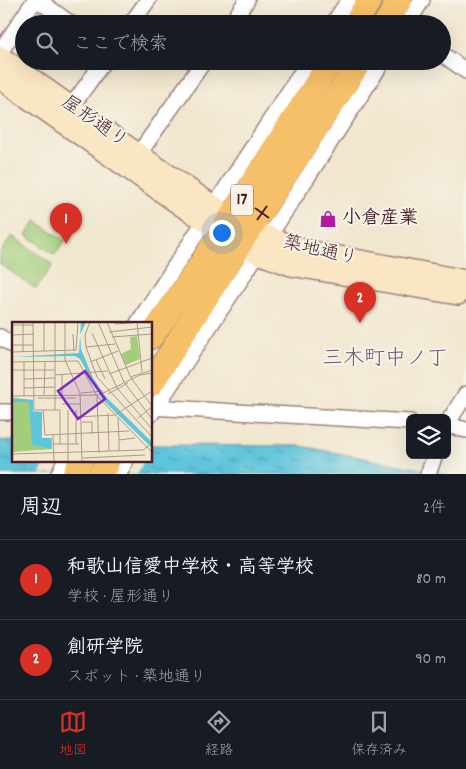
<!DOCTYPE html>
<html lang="ja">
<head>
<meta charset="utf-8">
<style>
	:root { --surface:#171b24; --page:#242831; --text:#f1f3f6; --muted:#9ea1a6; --line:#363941; --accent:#d93025 }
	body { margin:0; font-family:Dekko,"Klee One",sans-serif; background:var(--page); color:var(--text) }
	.controls { position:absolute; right:15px; bottom:15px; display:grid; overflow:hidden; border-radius:8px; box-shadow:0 5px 20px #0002 }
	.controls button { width:45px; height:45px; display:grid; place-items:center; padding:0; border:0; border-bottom:1px solid var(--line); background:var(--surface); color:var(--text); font:25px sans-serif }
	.you { position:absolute; left:221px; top:232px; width:18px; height:18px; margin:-12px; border:4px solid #fff; border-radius:50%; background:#1a73e8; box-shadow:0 0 0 8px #1a73e833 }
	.badge { display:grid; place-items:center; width:32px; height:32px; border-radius:50%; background:var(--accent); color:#fff; font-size:16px; font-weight:700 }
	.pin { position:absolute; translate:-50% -41px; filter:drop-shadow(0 1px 2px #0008) }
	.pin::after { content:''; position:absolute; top:26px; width:18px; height:15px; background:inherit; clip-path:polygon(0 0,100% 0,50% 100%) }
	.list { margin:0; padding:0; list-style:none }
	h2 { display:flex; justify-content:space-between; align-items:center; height:65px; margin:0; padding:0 20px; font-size:21px }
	h2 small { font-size:16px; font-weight:400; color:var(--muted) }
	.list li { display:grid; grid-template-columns:32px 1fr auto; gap:15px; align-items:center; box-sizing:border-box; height:80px; padding:0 20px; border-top:1px solid var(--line) }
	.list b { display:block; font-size:19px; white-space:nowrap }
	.list p { margin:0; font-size:16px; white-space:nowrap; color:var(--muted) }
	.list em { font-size:16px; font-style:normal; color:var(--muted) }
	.icon { flex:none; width:28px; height:28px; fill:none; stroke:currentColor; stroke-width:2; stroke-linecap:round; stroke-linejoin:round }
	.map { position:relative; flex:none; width:466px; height:474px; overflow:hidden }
	.search { position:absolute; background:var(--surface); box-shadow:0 5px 20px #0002; left:15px; right:15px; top:15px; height:55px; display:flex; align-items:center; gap:12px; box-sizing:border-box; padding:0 18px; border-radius:28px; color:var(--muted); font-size:19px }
	.sheet { height:225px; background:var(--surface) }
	nav { display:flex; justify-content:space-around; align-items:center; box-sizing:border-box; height:70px; border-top:1px solid var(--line); background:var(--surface); font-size:14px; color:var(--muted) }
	nav a { display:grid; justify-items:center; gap:2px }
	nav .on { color:var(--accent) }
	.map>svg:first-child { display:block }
	.park { fill:#a2ce7b; stroke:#767653 }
	.water { fill:url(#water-ripples); stroke:#547283 }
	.pier { fill:#f1e7cf }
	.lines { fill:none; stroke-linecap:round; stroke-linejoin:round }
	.street-casing { stroke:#9e837d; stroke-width:18 }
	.secondary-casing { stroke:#9e837d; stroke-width:24 }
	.primary-casing { stroke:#9e837d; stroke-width:26 }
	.street { stroke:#fff; stroke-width:15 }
	.secondary { stroke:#fbe6c4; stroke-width:21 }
	.primary { stroke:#f6c06b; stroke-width:24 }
	.ticks { fill:none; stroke:#4a1f2b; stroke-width:2 }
	.labels { text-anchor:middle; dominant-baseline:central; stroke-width:4; stroke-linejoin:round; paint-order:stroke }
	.shield { fill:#f7f3e8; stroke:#7e5f64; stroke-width:1 }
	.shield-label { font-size:18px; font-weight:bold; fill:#4a1f2b }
	.street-label { font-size:19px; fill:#4a1f2b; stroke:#f7f3e8 }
	.poi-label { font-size:19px; font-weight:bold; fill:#4a1f2b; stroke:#f7f3e8; text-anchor:start }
	.quarter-label { font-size:21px; fill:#745270; stroke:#f7f3e8 }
	.inset-road { fill:none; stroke:#ae978d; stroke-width:1 }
	.view { fill:#7b2cbf; fill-opacity:0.15; stroke:#7b2cbf; stroke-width:2.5 }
	.inset-edge { fill:none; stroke:#4a1f2b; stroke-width:2.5 }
</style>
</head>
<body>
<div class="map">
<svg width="466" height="474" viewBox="0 0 466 474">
	<defs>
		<pattern id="water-ripples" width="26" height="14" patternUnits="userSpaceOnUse" patternTransform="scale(1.25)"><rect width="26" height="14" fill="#5ec5db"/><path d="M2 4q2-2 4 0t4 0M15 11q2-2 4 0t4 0" fill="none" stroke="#509fb2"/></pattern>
	</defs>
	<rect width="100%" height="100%" fill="#f7f3e8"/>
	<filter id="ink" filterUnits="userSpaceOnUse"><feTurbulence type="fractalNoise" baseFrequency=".02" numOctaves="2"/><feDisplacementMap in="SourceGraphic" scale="10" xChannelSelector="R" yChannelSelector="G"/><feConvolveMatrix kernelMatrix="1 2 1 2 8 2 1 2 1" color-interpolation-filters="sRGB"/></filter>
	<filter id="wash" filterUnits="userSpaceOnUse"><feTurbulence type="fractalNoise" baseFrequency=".0096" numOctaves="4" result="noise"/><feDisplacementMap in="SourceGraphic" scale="20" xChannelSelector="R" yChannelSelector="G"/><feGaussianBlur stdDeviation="1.12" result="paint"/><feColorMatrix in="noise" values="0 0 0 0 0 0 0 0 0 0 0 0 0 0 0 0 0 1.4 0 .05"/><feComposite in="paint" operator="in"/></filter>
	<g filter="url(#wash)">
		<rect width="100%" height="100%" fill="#f1e7cf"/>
		<g class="park">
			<polygon points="36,221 65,241 55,255 26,235"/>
			<polygon points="12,236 53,265 36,289 0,264 0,253"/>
		</g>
		<polygon class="water" points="0,440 14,441 14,460 151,460 151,445 301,446 447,474 0,474"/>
		<polygon class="pier" points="47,460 144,460 137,474 40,474"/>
	</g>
	<g filter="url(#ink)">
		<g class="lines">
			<g class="street-casing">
				<g id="street">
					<polyline points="38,0 71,24"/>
					<polyline points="131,24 148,0"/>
					<polyline points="231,24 247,0"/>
					<polyline points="333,24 349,0"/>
					<polyline points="407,24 422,0"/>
					<polyline points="0,52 35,0"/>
					<polyline points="442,54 466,71"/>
					<polyline points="71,107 104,61"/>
					<polyline points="138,155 204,61"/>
					<polyline points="138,323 309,61"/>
					<polyline points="0,337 14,346"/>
					<polyline points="151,407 410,422"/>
					<polyline points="0,412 14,412"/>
					<polyline points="151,414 237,285 383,61"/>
					<polyline points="447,424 466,394"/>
					<polyline points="447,425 466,430"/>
					<polyline points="59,474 65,460"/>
					<polyline points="119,474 126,460"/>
					<polyline points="428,474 435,455"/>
				</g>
			</g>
			<g class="secondary-casing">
				<g id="secondary">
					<path d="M0 57C54 95 108 134 162 171 207 202 254 238 308 251L466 281"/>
					<polyline points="0,78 181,205 258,253 291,265 458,294"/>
				</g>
			</g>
			<g class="primary-casing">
				<g id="primary">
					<polyline points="355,24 370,0"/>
					<polyline points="385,24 400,0"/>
					<polyline points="151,337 203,261 331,61"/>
					<polyline points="151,384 241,242 360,61"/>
					<polyline points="75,474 81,460"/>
					<polyline points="101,474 108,460"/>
				</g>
			</g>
			<use href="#street" class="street"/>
			<use href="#secondary" class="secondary"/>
			<use href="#primary" class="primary"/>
		</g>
	</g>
	<path class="ticks" d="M255 208 269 218M257 220 267 206"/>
	<defs>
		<g id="shop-bare" transform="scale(1.35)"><path d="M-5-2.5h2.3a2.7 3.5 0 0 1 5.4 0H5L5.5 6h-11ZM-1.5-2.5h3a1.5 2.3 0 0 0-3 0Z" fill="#b5179e" stroke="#f7f3e8" stroke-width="2.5" paint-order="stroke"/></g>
	</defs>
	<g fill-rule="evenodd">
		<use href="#shop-bare" x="328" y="219"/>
	</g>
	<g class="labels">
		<rect class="shield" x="231" y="184.5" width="22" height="31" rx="4"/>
		<g class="shield-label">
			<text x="242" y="200">17</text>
		</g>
		<g class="street-label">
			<text transform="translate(94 123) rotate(35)">屋形通り</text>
			<text transform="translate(320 252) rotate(13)">築地通り</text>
		</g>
		<g class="poi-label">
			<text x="342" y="219">小倉産業</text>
		</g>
		<g class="quarter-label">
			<text x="385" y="360">三木町中ノ丁</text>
		</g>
	</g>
	<g transform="translate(12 322)">
		<rect width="140" height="140" fill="#f1e7cf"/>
		<path d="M125 14 128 37 114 43 109 32 119 27 118 15ZM0 76 21 78V89L30 90V116H40V127L0 130Z" fill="#a2ce7b"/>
		<path d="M69 0H74L68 13 69 27 81 56 94 75 140 120V126L91 78 68 37 63 34 0 35 67 31ZM0 76 21 78V90H30V116H39L40 127 20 123 17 80H0Z" fill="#5ec5db"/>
		<path class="inset-road" d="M11 0V30M21 0 22 88H48V122M32 0V29M43 0V88M53 0V38L68 71 70 140M78 0 73 13 74 25 85 55 140 115M86 0 112 60 140 97M95 0 119 56 140 84M125 0 130 50M103 2 130 0M0 3H21M97 10 140 5M80 11 105 66 140 107M61 12 62 29M0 13 22 12M100 15 140 12M0 23H21M74 25 103 22M0 30 64 28 66 0M84 38 93 57M0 40 66 39 85 74 140 130M12 40V74M78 40 106 29M0 48H43M97 52 140 36M43 53 96 49M50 53V73M118 55 140 48M12 57 43 56M12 66 43 65M69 71 91 69M96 72 116 61M0 74 87 73 128 53 140 51M32 74 33 40M85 74 87 131M26 76H64M50 82H69M31 88 33 113 117 109M64 88V122M96 91 97 129M64 95 103 93 140 69M106 96 107 118M126 96 140 85M70 100H80V112M41 113 42 140M41 122H67M107 128V118L123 116M0 132 131 128 140 121M71 136 133 133M56 140V88"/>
		<path class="view" d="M73 49 93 77 66 97 46 69Z"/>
		<rect width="140" height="140" class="inset-edge"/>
	</g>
</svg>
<div class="controls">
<button><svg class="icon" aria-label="layers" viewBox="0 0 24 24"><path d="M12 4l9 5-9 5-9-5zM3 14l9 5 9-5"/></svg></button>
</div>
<div class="you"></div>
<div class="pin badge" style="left:66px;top:244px">1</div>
<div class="pin badge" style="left:360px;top:323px">2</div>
<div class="search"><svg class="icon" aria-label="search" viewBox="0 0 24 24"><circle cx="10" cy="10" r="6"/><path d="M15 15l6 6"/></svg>ここで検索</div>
</div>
<section class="sheet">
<h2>周辺<small>2件</small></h2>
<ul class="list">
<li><span class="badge">1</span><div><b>和歌山信愛中学校・高等学校</b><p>学校 · 屋形通り</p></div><em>80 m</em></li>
<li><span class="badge">2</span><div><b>創研学院</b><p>スポット · 築地通り</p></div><em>90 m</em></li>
</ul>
</section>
<nav>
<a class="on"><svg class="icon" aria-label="map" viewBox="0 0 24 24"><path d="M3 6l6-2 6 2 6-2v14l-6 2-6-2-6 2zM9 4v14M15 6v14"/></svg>地図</a>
<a><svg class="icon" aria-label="directions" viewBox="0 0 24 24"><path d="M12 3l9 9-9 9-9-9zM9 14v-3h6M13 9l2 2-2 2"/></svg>経路</a>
<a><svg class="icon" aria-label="saved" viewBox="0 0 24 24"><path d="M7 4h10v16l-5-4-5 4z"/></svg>保存済み</a>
</nav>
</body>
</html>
